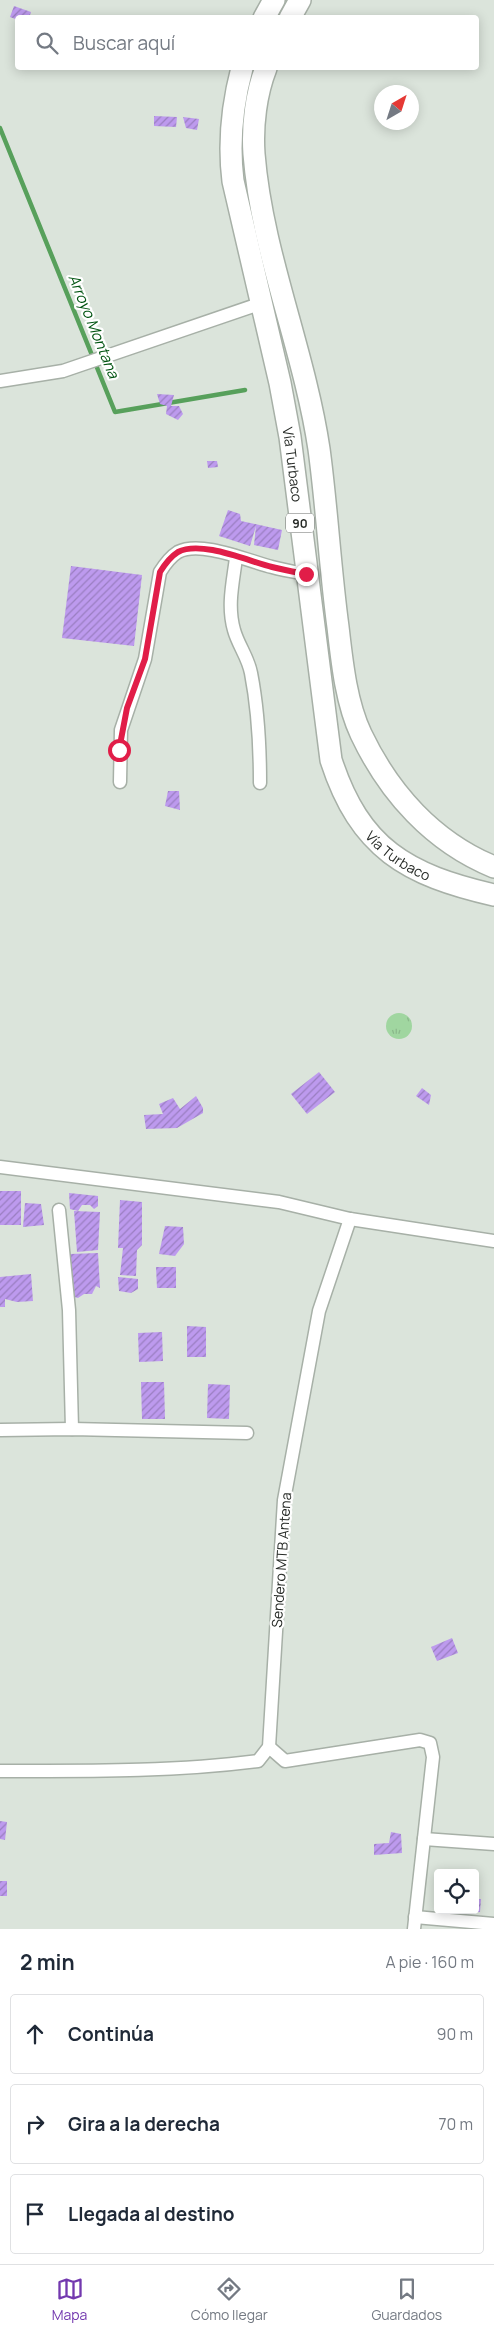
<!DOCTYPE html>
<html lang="es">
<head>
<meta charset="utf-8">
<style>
	:root { --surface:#fff; --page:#f2f2f3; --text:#1f2937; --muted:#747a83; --line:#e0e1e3; --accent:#7339af }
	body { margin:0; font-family:Manrope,sans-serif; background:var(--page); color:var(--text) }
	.controls { position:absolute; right:15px; bottom:15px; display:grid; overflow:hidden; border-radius:5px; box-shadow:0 2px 12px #0003 }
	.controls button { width:45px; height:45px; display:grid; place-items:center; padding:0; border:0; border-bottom:1px solid var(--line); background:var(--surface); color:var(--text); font:25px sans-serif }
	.compass { position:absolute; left:374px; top:85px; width:45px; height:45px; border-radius:50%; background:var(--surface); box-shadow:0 2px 12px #0003; rotate:39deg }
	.stop { position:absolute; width:15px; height:15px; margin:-11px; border:4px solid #e11d48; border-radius:50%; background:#fff }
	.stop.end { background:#e11d48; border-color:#fff; box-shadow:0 1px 5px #0008 }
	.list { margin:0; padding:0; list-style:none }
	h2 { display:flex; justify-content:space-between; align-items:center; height:65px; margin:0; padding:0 20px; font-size:21px }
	h2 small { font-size:16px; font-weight:400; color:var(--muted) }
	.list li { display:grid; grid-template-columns:32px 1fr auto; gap:15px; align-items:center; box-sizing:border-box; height:80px; margin:0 10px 10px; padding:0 10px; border:1px solid var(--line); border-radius:5px }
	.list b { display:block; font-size:19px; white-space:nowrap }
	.list em { font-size:16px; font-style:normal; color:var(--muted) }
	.icon { flex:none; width:28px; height:28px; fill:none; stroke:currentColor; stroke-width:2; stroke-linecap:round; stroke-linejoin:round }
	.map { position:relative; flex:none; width:494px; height:1929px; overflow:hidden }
	.search { position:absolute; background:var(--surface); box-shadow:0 2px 12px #0003; left:15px; right:15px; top:15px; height:55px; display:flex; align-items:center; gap:12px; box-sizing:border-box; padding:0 18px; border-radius:5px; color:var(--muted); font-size:19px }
	.sheet { height:335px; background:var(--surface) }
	nav { display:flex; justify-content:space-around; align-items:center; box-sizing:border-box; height:70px; border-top:1px solid var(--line); background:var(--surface); font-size:14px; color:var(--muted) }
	nav a { display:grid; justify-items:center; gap:2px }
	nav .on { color:var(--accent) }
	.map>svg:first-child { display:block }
	.park { fill:url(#park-tufts) }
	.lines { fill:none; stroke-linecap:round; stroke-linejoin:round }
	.stream { stroke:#57a05b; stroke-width:4.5 }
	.building { fill:url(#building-hatch) }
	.minor-casing { stroke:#a7b0a7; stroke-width:15 }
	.trunk-casing { stroke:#a7b0a7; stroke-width:24 }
	.minor { stroke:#fff; stroke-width:12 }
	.trunk { stroke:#fff; stroke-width:21 }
	.route { stroke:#e11d48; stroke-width:6 }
	.labels { text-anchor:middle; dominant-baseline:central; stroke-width:4.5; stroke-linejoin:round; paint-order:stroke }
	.shield { fill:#fff; stroke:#686b68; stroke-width:1 }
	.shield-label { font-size:12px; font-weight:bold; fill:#272b27 }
	.street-label { font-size:14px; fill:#272b27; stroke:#fff }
	.water-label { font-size:15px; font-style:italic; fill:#005411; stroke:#fff }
</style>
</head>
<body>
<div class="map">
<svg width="494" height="1929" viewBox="0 0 494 1929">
	<defs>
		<pattern id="park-tufts" width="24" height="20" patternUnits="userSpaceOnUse" patternTransform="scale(1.25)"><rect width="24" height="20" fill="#a0d6a0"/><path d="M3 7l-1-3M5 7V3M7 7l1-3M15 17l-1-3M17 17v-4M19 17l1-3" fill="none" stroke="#8ab88a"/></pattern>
		<pattern id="building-hatch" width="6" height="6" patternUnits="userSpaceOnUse" patternTransform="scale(1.25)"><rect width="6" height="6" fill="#bd9aee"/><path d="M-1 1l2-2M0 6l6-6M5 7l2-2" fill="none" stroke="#9a7ec1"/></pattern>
	</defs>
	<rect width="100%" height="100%" fill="#dbe4db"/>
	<circle class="park" cx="399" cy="1026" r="13"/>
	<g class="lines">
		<polyline class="stream" points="0,128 115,412 245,390"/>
	</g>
	<g class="building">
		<polygon points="14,6 31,12 29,18 18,18 18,20 10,17"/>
		<polygon points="154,116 177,117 176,127 154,126"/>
		<polygon points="183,117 199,119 197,130 186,128"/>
		<polygon points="157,394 174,395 171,406 179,406 183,414 178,420 166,414 167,406 160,404"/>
		<polygon points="207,461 217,461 218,467 208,468"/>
		<polygon points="228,510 240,514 241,521 282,530 278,550 254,545 256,526 250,546 219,536"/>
		<polygon points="71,566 142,575 134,646 62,638"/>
		<polygon points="168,791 179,791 180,810 165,806"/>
		<polygon points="319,1072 335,1092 307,1114 291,1094"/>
		<polygon points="422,1088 431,1095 429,1105 416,1096"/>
		<polygon points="196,1096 203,1108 203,1113 177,1128 146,1129 144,1115 163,1114 159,1104 173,1098 180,1109"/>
		<rect x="0" y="1191" width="21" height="34"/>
		<polygon points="69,1193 98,1196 98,1206 94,1209 90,1205 82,1205 78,1211 70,1209"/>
		<polygon points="120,1200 142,1202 142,1245 137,1250 136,1276 120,1275 123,1248 118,1248"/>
		<polygon points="25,1203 41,1204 44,1225 23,1227"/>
		<polygon points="74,1211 100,1212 98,1250 77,1252"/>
		<polygon points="165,1226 183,1227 184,1244 175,1256 159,1254"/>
		<polygon points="98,1253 100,1288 96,1286 92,1294 84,1294 78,1298 71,1296 70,1254"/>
		<polygon points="156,1267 176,1267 176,1288 157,1288"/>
		<polygon points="31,1274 33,1301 17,1302 5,1299 5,1307 0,1307 0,1277"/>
		<polygon points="118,1277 138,1279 138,1289 131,1293 119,1291"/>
		<polygon points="187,1326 206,1327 206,1357 187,1357"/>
		<polygon points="162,1332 163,1361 139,1362 138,1333"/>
		<polygon points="141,1382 164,1382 165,1419 142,1419"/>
		<polygon points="208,1384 230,1385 229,1419 207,1418"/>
		<polygon points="452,1638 458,1653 437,1661 431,1647"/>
		<polygon points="0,1821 7,1822 5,1840 0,1839"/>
		<polygon points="391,1832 401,1834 402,1853 374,1855 374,1844 389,1843"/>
		<rect x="0" y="1881" width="7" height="15"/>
		<polygon points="475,1899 481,1899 480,1912 475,1912"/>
	</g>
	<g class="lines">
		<g class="minor-casing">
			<g id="minor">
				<polyline points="0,381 63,371 262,303"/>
				<path d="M236 558C233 582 227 606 234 630 238 645 248 657 251 673 258 709 260 746 260 783"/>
				<path d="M120 782 121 730 145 659 160 572C165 564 170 557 178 552 201 540 248 561 272 567 283 570 295 572 306 574"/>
				<polyline points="0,1167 279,1202 350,1219 494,1241"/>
				<polyline points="59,1210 69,1310 72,1429"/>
				<polyline points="0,1430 72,1429 247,1433"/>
				<polyline points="269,1747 285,1761 420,1740 430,1743 433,1757 414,1929"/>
				<path d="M0 1771C86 1771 173 1772 258 1761L269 1747 284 1500 319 1311 350 1219"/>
				<polyline points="424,1839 494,1844"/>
				<polyline points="415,1917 494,1924"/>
			</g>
		</g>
		<g class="trunk-casing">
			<g id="trunk">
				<polyline points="264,18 274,0"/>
				<polyline points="290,18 300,0"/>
				<path id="s1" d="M242 68C232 106 228 141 233 181L280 383 290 437 331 760C360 849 407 875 494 895"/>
				<path d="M266 68C256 93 252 126 254 154 262 254 304 349 319 449 327 508 330 568 338 627 342 662 346 702 361 734 389 793 433 842 494 867"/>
			</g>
		</g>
		<use href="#minor" class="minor"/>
		<use href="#trunk" class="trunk"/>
	</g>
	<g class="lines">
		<path class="route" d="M119 750 127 708 145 659 160 572C165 564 170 557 178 552 201 540 248 561 272 567 283 570 295 572 306 574"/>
	</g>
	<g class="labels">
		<rect class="shield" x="286" y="513.5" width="28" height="19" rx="4"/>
		<g class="shield-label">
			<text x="300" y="523">90</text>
		</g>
		<g class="street-label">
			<text stroke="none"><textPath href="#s1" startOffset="404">Vía Turbaco</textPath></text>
			<text stroke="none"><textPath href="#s1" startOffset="822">Vía Turbaco</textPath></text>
			<text transform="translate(281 1560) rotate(-86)">Sendero MTB Antena</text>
		</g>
		<g class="water-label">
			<text transform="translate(94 326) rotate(68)">Arroyo Montana</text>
		</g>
	</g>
</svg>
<div class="controls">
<button><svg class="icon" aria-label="locate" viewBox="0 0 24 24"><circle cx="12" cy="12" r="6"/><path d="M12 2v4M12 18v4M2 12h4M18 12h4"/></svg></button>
</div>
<svg class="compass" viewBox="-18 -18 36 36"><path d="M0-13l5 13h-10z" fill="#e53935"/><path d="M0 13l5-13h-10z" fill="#747a83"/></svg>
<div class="stop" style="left:119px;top:750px"></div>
<div class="stop end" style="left:306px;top:574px"></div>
<div class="search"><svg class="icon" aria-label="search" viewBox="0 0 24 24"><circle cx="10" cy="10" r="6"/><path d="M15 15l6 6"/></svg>Buscar aquí</div>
</div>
<section class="sheet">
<h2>2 min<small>A pie · 160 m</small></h2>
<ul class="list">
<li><svg class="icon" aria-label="ahead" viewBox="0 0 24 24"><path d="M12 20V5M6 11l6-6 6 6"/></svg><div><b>Continúa</b></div><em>90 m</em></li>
<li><svg class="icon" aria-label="right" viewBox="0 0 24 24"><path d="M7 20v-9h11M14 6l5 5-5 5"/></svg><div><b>Gira a la derecha</b></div><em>70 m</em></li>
<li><svg class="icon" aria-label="arrive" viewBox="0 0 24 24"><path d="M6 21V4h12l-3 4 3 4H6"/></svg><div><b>Llegada al destino</b></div></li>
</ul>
</section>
<nav>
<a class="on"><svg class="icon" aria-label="map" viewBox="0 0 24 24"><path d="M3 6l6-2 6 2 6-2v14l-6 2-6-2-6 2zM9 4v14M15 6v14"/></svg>Mapa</a>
<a><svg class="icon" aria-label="directions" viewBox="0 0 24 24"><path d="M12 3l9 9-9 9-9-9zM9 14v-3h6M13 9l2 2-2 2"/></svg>Cómo llegar</a>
<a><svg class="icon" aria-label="saved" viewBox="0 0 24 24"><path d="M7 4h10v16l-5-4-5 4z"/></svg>Guardados</a>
</nav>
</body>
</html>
